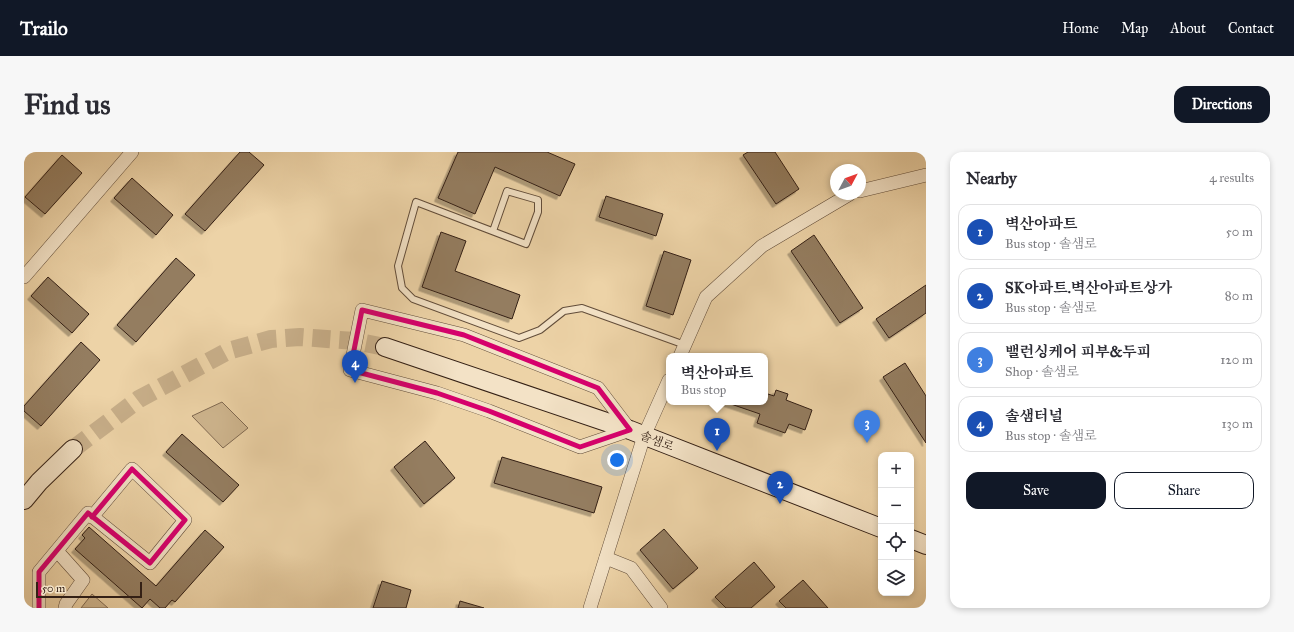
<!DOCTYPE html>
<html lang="en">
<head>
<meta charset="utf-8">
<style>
	:root { --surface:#fff; --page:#f7f7f7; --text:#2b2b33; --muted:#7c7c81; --line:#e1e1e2; --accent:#111827 }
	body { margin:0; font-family:"IM FELL Great Primer","Noto Serif KR",serif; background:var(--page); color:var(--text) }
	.controls { position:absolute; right:12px; bottom:12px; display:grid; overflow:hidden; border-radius:8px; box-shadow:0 2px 6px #0003 }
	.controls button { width:36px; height:36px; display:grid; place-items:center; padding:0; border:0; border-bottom:1px solid var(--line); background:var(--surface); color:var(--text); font:20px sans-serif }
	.compass { position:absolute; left:806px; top:12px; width:36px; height:36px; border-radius:50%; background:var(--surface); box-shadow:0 2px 6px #0003; rotate:49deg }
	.scale { position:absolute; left:12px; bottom:10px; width:106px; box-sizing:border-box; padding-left:4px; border:2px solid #342015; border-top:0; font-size:11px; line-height:14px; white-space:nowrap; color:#342015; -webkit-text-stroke:3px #f3e2c6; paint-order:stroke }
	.you { position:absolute; left:593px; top:308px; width:14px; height:14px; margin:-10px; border:3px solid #fff; border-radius:50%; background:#1a73e8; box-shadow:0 0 0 6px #1a73e833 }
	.badge { display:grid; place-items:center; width:26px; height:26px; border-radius:50%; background:var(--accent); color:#fff; font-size:13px; font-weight:700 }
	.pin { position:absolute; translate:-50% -33px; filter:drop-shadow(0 1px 2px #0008) }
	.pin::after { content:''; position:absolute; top:21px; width:14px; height:12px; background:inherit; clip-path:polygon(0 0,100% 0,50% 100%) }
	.popup { position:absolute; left:642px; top:201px; width:102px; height:52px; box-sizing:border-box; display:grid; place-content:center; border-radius:8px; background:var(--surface); filter:drop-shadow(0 1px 3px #0005); font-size:13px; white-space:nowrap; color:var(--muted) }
	.popup b { font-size:15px; color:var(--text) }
	.popup::after { content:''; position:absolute; left:50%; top:100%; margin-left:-8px; border:8px solid transparent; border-top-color:var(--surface) }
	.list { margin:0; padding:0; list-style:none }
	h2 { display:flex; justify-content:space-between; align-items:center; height:52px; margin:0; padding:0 16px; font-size:17px }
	h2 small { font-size:13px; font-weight:400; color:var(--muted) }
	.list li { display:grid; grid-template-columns:26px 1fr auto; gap:12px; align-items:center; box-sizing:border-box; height:56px; margin:0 8px 8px; padding:0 8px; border:1px solid var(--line); border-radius:12px }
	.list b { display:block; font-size:15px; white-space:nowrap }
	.list p { margin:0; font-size:13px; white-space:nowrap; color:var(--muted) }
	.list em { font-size:13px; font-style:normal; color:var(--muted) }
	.actions { display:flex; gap:8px; padding:12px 16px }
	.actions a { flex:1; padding:9px 0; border:1px solid var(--accent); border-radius:12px; text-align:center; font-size:14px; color:var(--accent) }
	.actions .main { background:var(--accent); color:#fff }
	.icon { flex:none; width:22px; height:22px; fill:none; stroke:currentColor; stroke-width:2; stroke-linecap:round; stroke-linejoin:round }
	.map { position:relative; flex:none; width:902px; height:456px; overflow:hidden; border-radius:12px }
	header { display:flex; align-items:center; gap:24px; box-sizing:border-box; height:56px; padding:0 20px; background:var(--accent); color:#fff }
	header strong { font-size:19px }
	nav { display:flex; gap:22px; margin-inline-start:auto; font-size:14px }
	.intro { display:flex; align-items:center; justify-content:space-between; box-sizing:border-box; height:96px; padding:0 24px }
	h1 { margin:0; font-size:28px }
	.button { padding:10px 18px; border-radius:12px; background:var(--accent); color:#fff; font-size:14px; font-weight:700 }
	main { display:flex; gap:24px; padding:0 24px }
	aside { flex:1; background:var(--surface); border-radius:12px; box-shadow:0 2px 6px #0003 }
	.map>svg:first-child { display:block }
	.grass { fill:#ceb58e; stroke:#816a52 }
	.building { fill:#947d61; stroke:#342015; filter:url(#shadow) }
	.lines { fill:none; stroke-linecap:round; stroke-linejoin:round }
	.secondary-tunnel { stroke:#c8af8a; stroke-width:18; stroke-dasharray:18 9; stroke-linecap:butt }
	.lane-casing { stroke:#624d3a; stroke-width:8 }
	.street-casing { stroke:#624d3a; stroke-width:14 }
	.secondary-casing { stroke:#342015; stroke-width:20 }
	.lane { stroke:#f3e2c6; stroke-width:6 }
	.street { stroke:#f3e2c6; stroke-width:13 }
	.secondary { stroke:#f3e2c6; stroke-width:18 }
	.cycleway-casing { stroke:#f3e2c6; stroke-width:8 }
	.cycleway { stroke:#d6006c; stroke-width:5 }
	.labels { text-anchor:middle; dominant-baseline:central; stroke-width:3; stroke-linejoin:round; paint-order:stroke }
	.street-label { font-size:12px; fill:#342015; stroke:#f3e2c6 }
</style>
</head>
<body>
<header>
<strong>Trailo</strong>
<nav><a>Home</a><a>Map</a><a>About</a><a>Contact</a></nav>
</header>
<div class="intro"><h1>Find us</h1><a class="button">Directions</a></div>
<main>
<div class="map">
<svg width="902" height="456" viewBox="0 0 902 456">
	<defs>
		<filter id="shadow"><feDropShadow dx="-3.5" dy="3.5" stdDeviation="0" flood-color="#0004"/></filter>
	</defs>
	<rect width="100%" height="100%" fill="#edd3a7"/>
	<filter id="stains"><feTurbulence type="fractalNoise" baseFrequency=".005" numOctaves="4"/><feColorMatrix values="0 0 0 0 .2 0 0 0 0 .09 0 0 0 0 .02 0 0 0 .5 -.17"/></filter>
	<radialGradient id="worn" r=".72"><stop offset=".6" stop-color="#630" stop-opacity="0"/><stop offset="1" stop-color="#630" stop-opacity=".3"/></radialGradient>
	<g class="grass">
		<polygon points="198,250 224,276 199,296 168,264"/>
		<polygon points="68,442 84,456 57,456"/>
	</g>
	<g class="building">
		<polygon points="216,0 225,0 240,13 181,79 161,62"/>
		<polygon points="434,0 523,0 551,12 536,44 471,15 451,62 414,46"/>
		<polygon points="724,0 751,0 775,37 752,52 719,3"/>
		<polygon points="38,3 58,21 21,62 1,45"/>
		<polygon points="108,26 149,63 132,83 90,46"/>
		<polygon points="582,44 639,62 632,84 575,65"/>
		<polygon points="417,80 442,89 431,119 496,143 488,167 398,135"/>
		<polygon points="790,83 839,156 816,171 767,99"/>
		<polygon points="640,99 667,108 649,163 622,154"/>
		<polygon points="152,106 171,123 112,190 93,173"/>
		<polygon points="24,125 65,162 48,181 7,144"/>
		<polygon points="902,133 902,161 865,186 852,167"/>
		<polygon points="57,190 76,208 17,274 0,259 0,254"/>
		<polygon points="881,211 902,244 902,291 859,225"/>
		<polygon points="752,238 764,242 762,248 788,258 781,278 765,272 761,281 733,271 736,262 701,250 741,250 741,241 750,244"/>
		<polygon points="158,282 215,333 199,350 142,300"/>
		<polygon points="401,289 431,326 400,352 370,315"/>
		<polygon points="478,305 578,335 570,361 470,331"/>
		<polygon points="65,375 132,434 181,378 200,395 151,450 148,448 141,456 136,456 126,447 118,456 51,397 61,386 58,383"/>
		<polygon points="640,377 674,416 649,437 616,398"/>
		<polygon points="730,410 751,435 727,456 702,456 691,445"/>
		<polygon points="779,428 804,456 762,456 755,449"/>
		<polygon points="358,429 387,438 382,456 349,456"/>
		<polygon points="436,449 460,456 434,456"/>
	</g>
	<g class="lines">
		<polyline class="secondary-tunnel" points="49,297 115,247 204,199 247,187 276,185 331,189 361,195"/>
		<g class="lane-casing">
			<polyline id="lane" points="469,79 483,39 514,48 514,60 502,92 392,50 374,114 378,136 389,147 495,186 516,178 540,159 558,156 661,193"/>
		</g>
		<g class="street-casing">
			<g id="street">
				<polyline points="836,39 902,23"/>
				<polyline points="0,125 108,0"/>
				<polygon points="338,158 440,183 574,236 606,278 556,295 465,259 413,241 326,218"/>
				<polyline points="656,204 682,145 738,94 826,42"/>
				<polyline points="33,399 59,428 42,452 41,456"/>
				<polyline points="582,406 607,416 637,456"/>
				<polyline points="15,456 15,420 64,361 126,411 161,368 108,317 68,365"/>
				<polyline points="566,456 620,284 645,228"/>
			</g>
		</g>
		<g class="secondary-casing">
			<g id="secondary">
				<polyline points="361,195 606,278 857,376"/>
				<polyline points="0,348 15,330 49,297"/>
				<polyline points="887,387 902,393"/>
			</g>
		</g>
		<use href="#lane" class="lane"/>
		<use href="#street" class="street"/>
		<use href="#secondary" class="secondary"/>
		<g class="cycleway-casing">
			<g id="cycleway">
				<polygon points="338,158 440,183 574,236 606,278 556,295 465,259 413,241 326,218"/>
				<polyline points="15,456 15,420 64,361 126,411 161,368 108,317 68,365"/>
			</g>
		</g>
		<use href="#cycleway" class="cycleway"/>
	</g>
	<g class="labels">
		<g class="street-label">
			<text transform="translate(633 289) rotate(21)">솔샘로</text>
		</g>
	</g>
	<rect width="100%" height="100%" filter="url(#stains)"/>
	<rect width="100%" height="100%" fill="url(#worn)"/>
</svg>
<div class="controls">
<button>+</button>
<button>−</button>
<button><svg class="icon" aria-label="locate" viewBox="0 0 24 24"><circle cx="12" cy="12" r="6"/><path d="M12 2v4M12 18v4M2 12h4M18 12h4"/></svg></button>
<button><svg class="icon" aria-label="layers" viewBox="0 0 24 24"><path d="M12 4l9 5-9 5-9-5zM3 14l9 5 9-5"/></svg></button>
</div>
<svg class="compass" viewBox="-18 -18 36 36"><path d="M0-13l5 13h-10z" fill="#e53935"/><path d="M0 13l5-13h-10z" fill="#7c7c81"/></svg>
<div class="scale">50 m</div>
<div class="you"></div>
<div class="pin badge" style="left:693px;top:299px;background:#1a4fb4">1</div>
<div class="popup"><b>벽산아파트</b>Bus stop</div>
<div class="pin badge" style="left:756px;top:352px;background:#1a4fb4">2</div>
<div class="pin badge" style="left:843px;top:291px;background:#3f7fe0">3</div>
<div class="pin badge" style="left:331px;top:231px;background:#1a4fb4">4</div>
</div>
<aside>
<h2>Nearby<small>4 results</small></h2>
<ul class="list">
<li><span class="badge" style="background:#1a4fb4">1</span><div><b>벽산아파트</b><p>Bus stop · 솔샘로</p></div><em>50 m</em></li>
<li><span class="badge" style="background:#1a4fb4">2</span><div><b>SK아파트.벽산아파트상가</b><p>Bus stop · 솔샘로</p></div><em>80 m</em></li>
<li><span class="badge" style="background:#3f7fe0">3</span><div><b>밸런싱케어 피부&amp;두피</b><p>Shop · 솔샘로</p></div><em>120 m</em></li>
<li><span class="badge" style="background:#1a4fb4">4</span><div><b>솔샘터널</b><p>Bus stop · 솔샘로</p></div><em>130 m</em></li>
</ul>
<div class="actions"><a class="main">Save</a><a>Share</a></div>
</aside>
</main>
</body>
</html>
